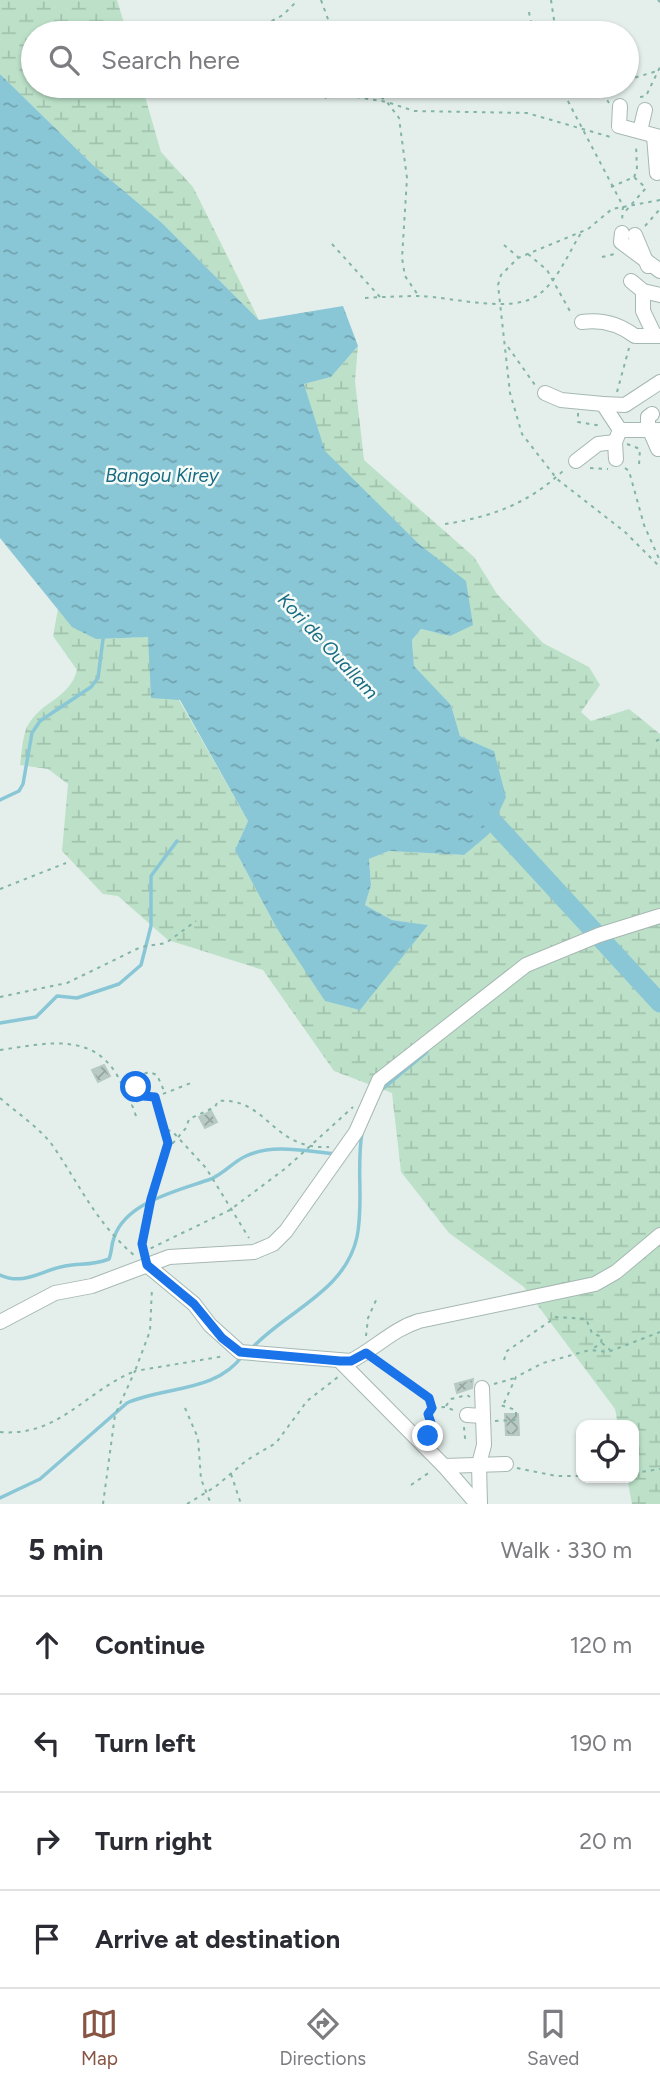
<!DOCTYPE html>
<html lang="en">
<head>
<meta charset="utf-8">
<style>
	:root { --surface:#fff; --page:#f7f7f7; --text:#2b2b33; --muted:#7c7c81; --line:#e1e1e2; --accent:#885443 }
	body { margin:0; font-family:Figtree,sans-serif; background:var(--page); color:var(--text) }
	.controls { position:absolute; right:21px; bottom:21px; display:grid; overflow:hidden; border-radius:14px; box-shadow:0 2px 5px #0004 }
	.controls button { width:63px; height:63px; display:grid; place-items:center; padding:0; border:0; border-bottom:2px solid var(--line); background:var(--surface); color:var(--text); font:35px sans-serif }
	.stop { position:absolute; width:21px; height:21px; margin:-16px; border:5px solid #1a73e8; border-radius:50%; background:#fff }
	.stop.end { background:#1a73e8; border-color:#fff; box-shadow:0 2px 7px #0008 }
	.list { margin:0; padding:0; list-style:none }
	h2 { display:flex; justify-content:space-between; align-items:center; height:91px; margin:0; padding:0 28px; font-size:30px }
	h2 small { font-size:23px; font-weight:400; color:var(--muted) }
	.list li { display:grid; grid-template-columns:46px 1fr auto; gap:21px; align-items:center; box-sizing:border-box; height:98px; padding:0 28px; border-top:2px solid var(--line) }
	.list b { display:block; font-size:26px; white-space:nowrap }
	.list em { font-size:23px; font-style:normal; color:var(--muted) }
	.icon { flex:none; width:38px; height:38px; fill:none; stroke:currentColor; stroke-width:2; stroke-linecap:round; stroke-linejoin:round }
	.map { position:relative; flex:none; width:660px; height:1504px; overflow:hidden }
	.search { position:absolute; background:var(--surface); box-shadow:0 2px 5px #0004; left:21px; right:21px; top:21px; height:77px; display:flex; align-items:center; gap:18px; box-sizing:border-box; padding:0 24px; border-radius:38px; color:var(--muted); font-size:26px }
	.sheet { height:483px; background:var(--surface) }
	nav { display:flex; justify-content:space-around; align-items:center; box-sizing:border-box; height:98px; border-top:2px solid var(--line); background:var(--surface); font-size:19px; color:var(--muted) }
	nav a { display:grid; justify-items:center; gap:4px }
	nav .on { color:var(--accent) }
	.map>svg:first-child { display:block }
	.wetland { fill:url(#wetland-marsh) }
	.water { fill:url(#water-ripples) }
	.lines { fill:none; stroke-linecap:round; stroke-linejoin:round }
	.stream { stroke:#8ac7d6; stroke-width:3.5 }
	.river { stroke:#8ac7d6; stroke-width:19 }
	.building { fill:url(#building-cross-hatch); stroke:#b6c9c2; stroke-width:2 }
	.minor-casing { stroke:#a6b8b3; stroke-width:16 }
	.path { stroke:#83b4a7; stroke-width:2; stroke-dasharray:3.5 5; stroke-linecap:butt }
	.minor { stroke:#fff; stroke-width:14 }
	.route { stroke:#1a73e8; stroke-width:9 }
	.labels { text-anchor:middle; dominant-baseline:central; stroke-width:5; stroke-linejoin:round; paint-order:stroke }
	.water-label { font-size:19px; font-style:italic; fill:#176b83; stroke:#f6fbf8 }
</style>
</head>
<body>
<div class="map">
<svg width="660" height="1504" viewBox="0 0 660 1504">
	<defs>
		<pattern id="wetland-marsh" width="20" height="14" patternUnits="userSpaceOnUse" patternTransform="scale(1.75)"><rect width="20" height="14" fill="#bce1c8"/><path d="M1 5h8M5 5V1M11 12h8M15 12V8" fill="none" stroke="#a1c2ad"/></pattern>
		<pattern id="water-ripples" width="26" height="14" patternUnits="userSpaceOnUse" patternTransform="scale(1.75)"><rect width="26" height="14" fill="#8ac7d6"/><path d="M2 4q2-2 4 0t4 0M15 11q2-2 4 0t4 0" fill="none" stroke="#70a3af"/></pattern>
		<pattern id="building-cross-hatch" width="8" height="8" patternUnits="userSpaceOnUse" patternTransform="scale(1.75)"><rect width="8" height="8" fill="#b9cac4"/><path d="M0 0l8 8M0 8l8-8" fill="none" stroke="#96a6a0"/></pattern>
	</defs>
	<rect width="100%" height="100%" fill="#e4efeb"/>
	<g class="wetland">
		<polygon points="0,0 117,0 127,33 33,33 33,86 142,86 161,152 193,187 259,320 162,223 93,165 0,74"/>
		<path d="M358 346 355 381 364 460 474 557 497 594 543 643 589 667 600 685 581 712 591 721 629 709 660 734V1504H632L627 1478H634V1425H618L615 1409 524 1287 449 1233 401 1172 392 1093 334 1071 263 970 168 940 118 896 103 894 62 851 68 784 48 769 20 765C22 753 22 738 27 727 41 700 69 700 77 670L53 636 58 609C89 647 104 637 148 637L151 665 179 700 248 821 235 850 276 927 427 925 392 920 365 905 371 885 369 859 389 851 464 855 494 751 460 736 451 705 414 667 412 640 421 629 450 636 466 582 419 544 324 451 304 384 331 377Z"/>
	</g>
	<polygon class="water" points="0,74 93,165 162,223 259,320 343,306 358,346 331,377 304,384 325,451 419,544 466,581 473,625 450,636 421,629 412,640 414,666 451,705 460,736 494,751 506,797 489,834 464,855 389,851 369,859 371,885 365,905 392,920 428,925 360,1010 325,1001 276,927 235,850 248,821 180,700 151,698 148,637 96,639 72,627 0,538"/>
	<g class="lines">
		<g class="stream">
			<polyline points="0,800 19,791 23,784 32,733 40,721 91,687 98,678 103,639"/>
			<polyline points="0,1023 36,1017 57,996 77,998 119,984 141,965 151,926 151,876 177,841"/>
			<polyline points="380,1091 427,1052"/>
			<path d="M0 1275C24 1286 42 1270 65 1266 81 1263 91 1266 109 1259 112 1252 111 1245 114 1238 125 1202 180 1190 211 1179 225 1173 234 1161 246 1156 274 1143 308 1152 337 1154"/>
			<path d="M251 1349C286 1311 345 1292 357 1237 364 1203 356 1167 362 1133"/>
			<path d="M0 1498 40 1479 127 1403C165 1386 216 1393 243 1355"/>
		</g>
		<polyline class="river" points="476,803 660,1003"/>
	</g>
	<g class="building">
		<polygon points="104,1065 110,1076 98,1082 92,1070"/>
		<polygon points="211,1111 217,1122 205,1128 199,1117"/>
		<polygon points="473,1379 472,1388 457,1393 455,1384"/>
		<polygon points="505,1414 518,1414 519,1435 506,1435"/>
	</g>
	<g class="lines">
		<g class="minor-casing">
			<g id="minor">
				<polyline points="620,106 619,126 660,137"/>
				<polyline points="640,131 645,110"/>
				<polyline points="654,136 657,173"/>
				<polyline points="622,233 621,242 660,271"/>
				<polyline points="635,235 648,266"/>
				<polyline points="631,281 643,291 660,295"/>
				<polyline points="643,291 643,311 654,334"/>
				<path d="M582 322C602 319 619 324 635 336H660"/>
				<polyline points="545,393 561,400 603,404 620,430"/>
				<polyline points="603,404 625,405 660,382"/>
				<polyline points="652,414 648,417 648,426 658,449"/>
				<polyline points="616,459 615,442 620,430 660,430"/>
				<polyline points="576,461 598,444 615,442"/>
				<path d="M147 1265 194 1304 210 1325 240 1352 351 1361C376 1348 393 1329 419 1321L595 1284 616 1272 660 1235"/>
				<polyline points="0,1322 55,1293 92,1286 169,1257 254,1252 273,1244 286,1231 356,1132 379,1080 526,965 599,935 660,916"/>
				<polyline points="340,1361 444,1466 477,1504"/>
				<polyline points="467,1415 482,1416"/>
				<polyline points="444,1466 506,1464"/>
				<polyline points="480,1504 479,1464 484,1445 482,1388"/>
			</g>
		</g>
		<g class="path">
			<polyline points="321,0 333,33"/>
			<polyline points="551,0 556,33"/>
			<polyline points="658,0 660,2"/>
			<polyline points="529,12 533,33"/>
			<polyline points="556,23 564,33"/>
			<polyline points="249,33 283,15 298,0"/>
			<polyline points="627,80 657,71"/>
			<polyline points="301,86 318,90 326,98 344,95 387,102 414,111 527,113 614,138"/>
			<polyline points="368,86 387,102 399,118 407,178 402,258 405,276 418,295"/>
			<polyline points="560,86 623,206 622,221"/>
			<polyline points="598,86 609,103"/>
			<polyline points="611,95 619,86"/>
			<polyline points="640,97 646,96 660,67"/>
			<polyline points="634,177 637,170 636,144"/>
			<polyline points="611,187 634,177 646,188 623,214"/>
			<polyline points="660,200 612,209 588,229 518,258 501,275 498,285 510,393 522,434 557,479 625,532 660,567"/>
			<polyline points="645,226 660,209"/>
			<polyline points="332,244 380,297"/>
			<polyline points="504,245 518,257"/>
			<polyline points="528,254 547,270 571,313"/>
			<polyline points="602,257 615,254"/>
			<path d="M365 298C384 297 402 296 420 296 450 297 513 314 538 295 557 282 569 252 581 233"/>
			<polyline points="508,347 535,385"/>
			<polyline points="617,392 629,348"/>
			<polyline points="578,413 578,422 602,426"/>
			<polyline points="627,444 640,449 639,465"/>
			<polyline points="590,468 608,469"/>
			<polyline points="625,468 629,471 644,525 660,561"/>
			<path d="M445 524C492 517 530 503 565 469"/>
			<polyline points="656,741 660,739"/>
			<polyline points="0,889 66,863"/>
			<polyline points="0,997 67,983 141,947 166,943 196,921"/>
			<path d="M0 1050C48 1043 98 1030 122 1085L138 1087 143 1096 154 1097 168 1143 151 1199 143 1254"/>
			<polyline points="136,1086 138,1076 149,1072 157,1075 165,1093"/>
			<polyline points="155,1097 191,1083"/>
			<path d="M0 1098C17 1113 40 1128 53 1146 81 1187 96 1223 135 1256"/>
			<polyline points="136,1116 132,1105 143,1097"/>
			<polyline points="167,1130 172,1131 206,1168 249,1238"/>
			<path d="M167 1150 186 1128 189 1119 215 1107 218 1101C268 1097 271 1150 329 1147"/>
			<polyline points="143,1252 230,1210 286,1168 353,1107"/>
			<polyline points="366,1336 368,1318 377,1298"/>
			<polyline points="602,1343 610,1350"/>
			<polyline points="504,1360 507,1351 556,1317 586,1319 592,1333 602,1337 601,1343 591,1350"/>
			<polyline points="375,1361 423,1392 432,1408 445,1407 456,1411"/>
			<polyline points="494,1384 515,1378"/>
			<polyline points="504,1403 516,1377 543,1363 590,1350 608,1352 660,1332"/>
			<polyline points="446,1406 451,1399 467,1395 470,1397"/>
			<polyline points="185,1408 198,1438 201,1479 211,1504"/>
			<polyline points="495,1421 516,1420 516,1410 497,1404"/>
			<polyline points="464,1427 465,1438 470,1437"/>
			<path d="M0 1432C59 1437 84 1392 135 1371L150 1331 152 1288"/>
			<polyline points="430,1432 432,1426 428,1414 432,1408"/>
			<polyline points="517,1468 556,1476 581,1476"/>
			<polyline points="634,1473 660,1469"/>
			<polyline points="231,1474 241,1504"/>
			<polyline points="598,1478 611,1478"/>
			<polyline points="411,1485 430,1472"/>
			<polyline points="103,1504 115,1415 135,1371 225,1356"/>
			<polyline points="187,1504 215,1487 247,1460 276,1443 307,1401 338,1377"/>
		</g>
		<use href="#minor" class="minor"/>
	</g>
	<g class="lines">
		<polyline class="route" points="136,1087 143,1096 155,1097 168,1143 151,1199 142,1244 147,1265 194,1304 222,1338 240,1352 340,1361 351,1361 366,1353 429,1398 432,1408 428,1414 432,1426 428,1436"/>
	</g>
	<g class="labels">
		<g class="water-label">
			<text x="162" y="475">Bangou Kirey</text>
			<text transform="translate(328 646) rotate(47)">Kori de Ouallam</text>
		</g>
	</g>
</svg>
<div class="controls">
<button><svg class="icon" aria-label="locate" viewBox="0 0 24 24"><circle cx="12" cy="12" r="6"/><path d="M12 2v4M12 18v4M2 12h4M18 12h4"/></svg></button>
</div>
<div class="stop" style="left:136px;top:1087px"></div>
<div class="stop end" style="left:428px;top:1436px"></div>
<div class="search"><svg class="icon" aria-label="search" viewBox="0 0 24 24"><circle cx="10" cy="10" r="6"/><path d="M15 15l6 6"/></svg>Search here</div>
</div>
<section class="sheet">
<h2>5 min<small>Walk · 330 m</small></h2>
<ul class="list">
<li><svg class="icon" aria-label="ahead" viewBox="0 0 24 24"><path d="M12 20V5M6 11l6-6 6 6"/></svg><div><b>Continue</b></div><em>120 m</em></li>
<li><svg class="icon" aria-label="left" viewBox="0 0 24 24"><path d="M17 20v-9H6M10 6l-5 5 5 5"/></svg><div><b>Turn left</b></div><em>190 m</em></li>
<li><svg class="icon" aria-label="right" viewBox="0 0 24 24"><path d="M7 20v-9h11M14 6l5 5-5 5"/></svg><div><b>Turn right</b></div><em>20 m</em></li>
<li><svg class="icon" aria-label="arrive" viewBox="0 0 24 24"><path d="M6 21V4h12l-3 4 3 4H6"/></svg><div><b>Arrive at destination</b></div></li>
</ul>
</section>
<nav>
<a class="on"><svg class="icon" aria-label="map" viewBox="0 0 24 24"><path d="M3 6l6-2 6 2 6-2v14l-6 2-6-2-6 2zM9 4v14M15 6v14"/></svg>Map</a>
<a><svg class="icon" aria-label="directions" viewBox="0 0 24 24"><path d="M12 3l9 9-9 9-9-9zM9 14v-3h6M13 9l2 2-2 2"/></svg>Directions</a>
<a><svg class="icon" aria-label="saved" viewBox="0 0 24 24"><path d="M7 4h10v16l-5-4-5 4z"/></svg>Saved</a>
</nav>
</body>
</html>
